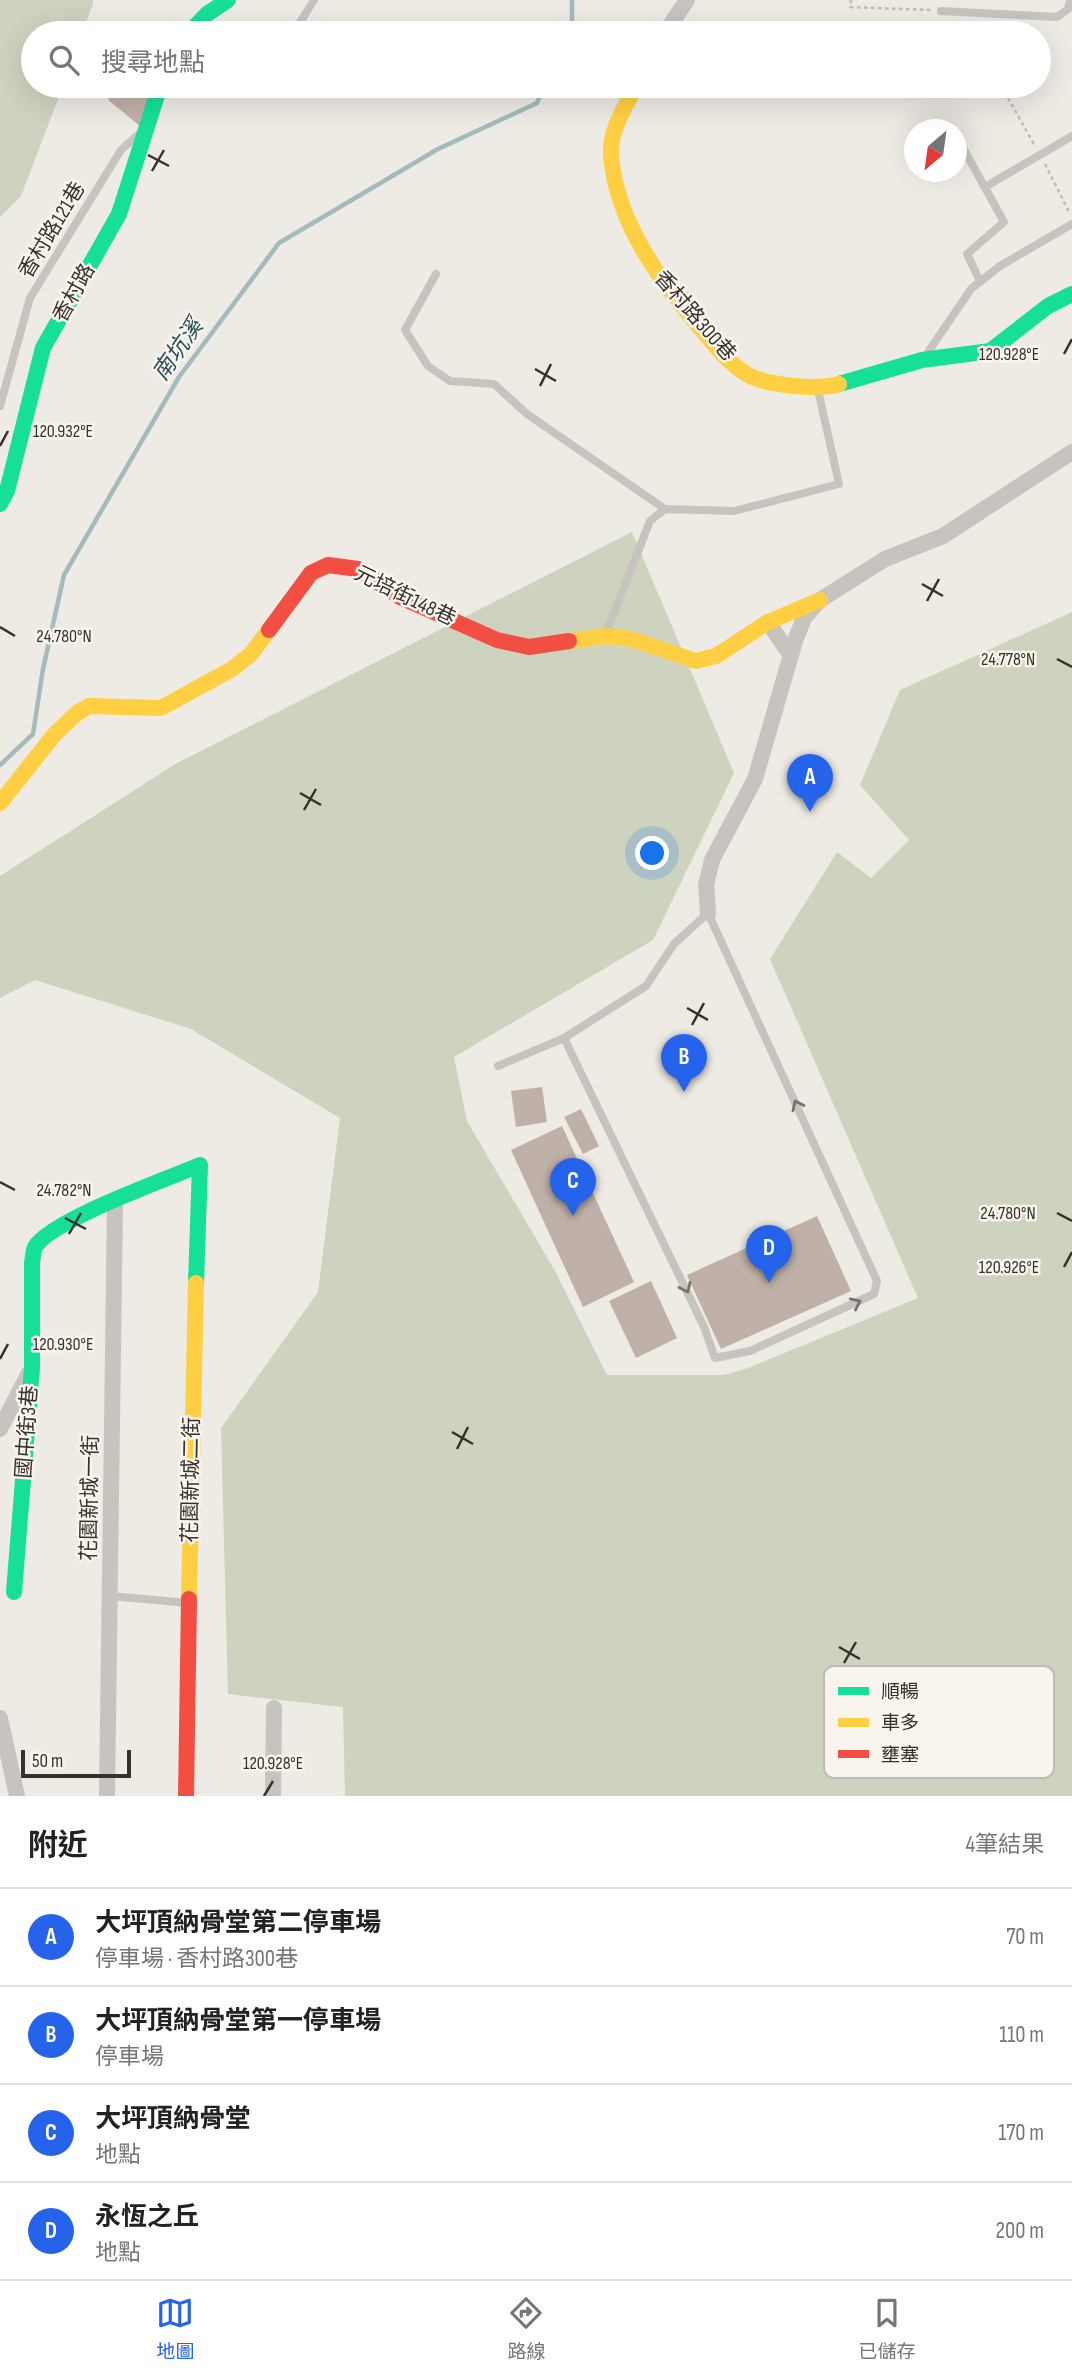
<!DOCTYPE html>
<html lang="zh-TW">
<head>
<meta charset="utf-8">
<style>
	:root { --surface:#fff; --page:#f6f6f6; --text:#222; --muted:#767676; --line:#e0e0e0; --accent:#2563eb }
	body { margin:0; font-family:"Sofia Sans Condensed","Noto Sans TC",sans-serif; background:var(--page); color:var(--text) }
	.compass { position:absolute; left:904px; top:119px; width:63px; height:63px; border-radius:50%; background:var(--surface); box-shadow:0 7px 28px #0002; rotate:209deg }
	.scale { position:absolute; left:21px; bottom:18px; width:110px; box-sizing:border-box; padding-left:7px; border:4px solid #38302c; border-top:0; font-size:19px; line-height:24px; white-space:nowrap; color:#38302c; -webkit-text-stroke:5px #f9f5ee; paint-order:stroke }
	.you { position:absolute; left:653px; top:854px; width:24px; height:24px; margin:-18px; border:5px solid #fff; border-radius:50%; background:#1a73e8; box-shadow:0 0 0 10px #1a73e833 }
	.badge { display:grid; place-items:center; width:46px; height:46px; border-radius:50%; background:var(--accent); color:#fff; font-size:23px; font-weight:700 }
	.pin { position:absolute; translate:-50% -58px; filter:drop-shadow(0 2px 4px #0008) }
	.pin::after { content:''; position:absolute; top:37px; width:24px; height:21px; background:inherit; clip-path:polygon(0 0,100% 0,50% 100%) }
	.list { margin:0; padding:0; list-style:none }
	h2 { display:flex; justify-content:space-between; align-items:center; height:91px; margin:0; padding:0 28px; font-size:30px }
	h2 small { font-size:23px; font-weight:400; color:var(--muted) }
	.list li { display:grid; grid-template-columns:46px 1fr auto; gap:21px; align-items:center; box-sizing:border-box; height:98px; padding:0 28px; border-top:2px solid var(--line) }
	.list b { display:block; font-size:26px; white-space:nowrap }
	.list p { margin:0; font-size:23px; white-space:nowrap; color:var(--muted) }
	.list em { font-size:23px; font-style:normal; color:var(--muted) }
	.icon { flex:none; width:38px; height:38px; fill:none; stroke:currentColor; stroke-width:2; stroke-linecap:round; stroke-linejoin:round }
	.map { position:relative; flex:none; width:1072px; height:1796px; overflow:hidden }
	.search { position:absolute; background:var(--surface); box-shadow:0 7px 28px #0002; left:21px; right:21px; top:21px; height:77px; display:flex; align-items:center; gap:18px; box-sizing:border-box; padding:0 24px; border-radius:38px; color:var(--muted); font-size:26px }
	.sheet { height:483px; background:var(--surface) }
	nav { display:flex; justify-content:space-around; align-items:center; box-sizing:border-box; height:98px; border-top:2px solid var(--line); background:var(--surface); font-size:19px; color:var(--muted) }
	nav a { display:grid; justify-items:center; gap:4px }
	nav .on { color:var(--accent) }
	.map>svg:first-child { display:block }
	.green { fill:#ced3c0 }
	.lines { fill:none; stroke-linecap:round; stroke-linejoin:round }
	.stream { stroke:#a3bbbd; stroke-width:4.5 }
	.building { fill:#c0b1a8 }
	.path { stroke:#c0bbb6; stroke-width:2.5; stroke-dasharray:3.5 3.5; stroke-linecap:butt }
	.lane { stroke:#c7c3be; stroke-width:8 }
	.street { stroke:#c7c3be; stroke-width:16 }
	.fast { stroke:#16e098; stroke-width:16 }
	.slow { stroke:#ffcf43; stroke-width:16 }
	.jam { stroke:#f24e42; stroke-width:16 }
	.oneway { stroke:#78726e }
	.ticks { fill:none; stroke:#38302c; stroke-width:2.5 }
	.labels { text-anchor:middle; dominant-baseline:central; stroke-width:5; stroke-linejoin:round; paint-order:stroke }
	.street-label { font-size:21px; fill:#38302c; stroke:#f9f5ee }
	.water-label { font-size:23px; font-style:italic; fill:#254f56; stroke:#f9f5ee }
	.key { fill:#f9f5ee; stroke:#bfbab4; stroke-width:2 }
	.key-label { font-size:19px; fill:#38302c }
	.ticks-label { font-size:18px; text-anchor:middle; fill:#38302c; stroke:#f9f5ee; stroke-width:5; stroke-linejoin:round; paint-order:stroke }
</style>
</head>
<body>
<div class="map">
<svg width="1072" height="1796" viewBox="0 0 1072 1796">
	<rect width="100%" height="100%" fill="#eeeae4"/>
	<g class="green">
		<polygon points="0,0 93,0 93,4 82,33 33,33 33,86 63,86 21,196 0,217"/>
		<polygon points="632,532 734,773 653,940 454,1057 467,1121 555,1271 607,1375 724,1375 748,1368 918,1298 770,959 837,852 871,878 909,840 860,785 900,690 1072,612 1072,1796 345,1796 343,1707 228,1694 221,1428 318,1292 340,1118 191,1029 35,980 0,998 0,876 177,763"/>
	</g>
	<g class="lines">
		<g class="stream">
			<polyline points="568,33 572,24 572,0"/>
			<polyline points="0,765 33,734 43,669 64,575 179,377 279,243 438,149 537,103 544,86"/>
		</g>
	</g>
	<g class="building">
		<polygon points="116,86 152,86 140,126 108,100"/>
		<polygon points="542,1087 547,1122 516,1127 511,1091"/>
		<polygon points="581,1109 599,1146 583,1154 564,1117"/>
		<polygon points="562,1126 634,1282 583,1307 511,1150"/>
		<polygon points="817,1216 851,1291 721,1349 687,1275"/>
		<polygon points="651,1281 677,1338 636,1358 609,1301"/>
	</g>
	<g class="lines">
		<g class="path">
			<polyline points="851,0 850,7 931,10"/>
			<polyline points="1008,98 1035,146"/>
			<polyline points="1045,164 1070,214"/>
		</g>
		<g class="lane">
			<polyline points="941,11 1057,17 1068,9 1070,0"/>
			<polyline points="298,33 299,24 314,0"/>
			<polyline points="957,137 1004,222 967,254 980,281"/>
			<polyline points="985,187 1072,136"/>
			<polyline points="436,274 405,330 428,366 450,381 494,384 527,414 665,509"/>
			<polyline points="926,355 971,289 1000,266 1072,224"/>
			<polyline points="0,406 30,298 121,150 140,133"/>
			<polyline points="606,633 650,521 665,509 734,511 839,484 818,390"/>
			<polyline points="498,1066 564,1038 646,986 674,944 708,913 877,1281 874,1294 750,1351 715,1358 704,1327 564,1038"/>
			<polyline points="110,1596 188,1603"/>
		</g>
		<g class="street">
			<polyline points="665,33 687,0"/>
			<polyline points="768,622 791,656"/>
			<polyline points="708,913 706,885 712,860 755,779 795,641 804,618 820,600 885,559 943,536 1072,452"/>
			<polyline points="0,1429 29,1373"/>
			<polyline points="0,1718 17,1796"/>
			<polyline points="107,1796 115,1201"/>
			<polyline points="273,1796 274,1708"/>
		</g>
		<g class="fast">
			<polyline points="189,33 207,14 228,0"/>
			<polyline points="839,384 922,360 990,351 1048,306 1072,294"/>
			<polyline points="0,504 7,491 43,348 119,214 160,86"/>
			<path d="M14 1592 32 1368V1263C33 1258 33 1251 35 1247 51 1220 167 1179 200 1165L196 1283"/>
		</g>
		<g class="slow">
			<path d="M636 86C625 107 609 131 611 156 617 221 656 275 697 324 712 342 728 364 750 376 771 386 818 390 839 384"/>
			<polyline points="569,641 606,636 631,639 696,661 716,656 768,622 820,600"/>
			<polyline points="0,803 54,735 77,713 89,706 161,708 232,669 251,654 269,630"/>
			<polyline points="189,1599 196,1283"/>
		</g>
		<g class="jam">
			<polyline points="269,630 311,573 328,565 358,569 400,597 497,640 529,647 569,641"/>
			<polyline points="186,1796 189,1599"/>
		</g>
	</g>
	<defs><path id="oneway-chevron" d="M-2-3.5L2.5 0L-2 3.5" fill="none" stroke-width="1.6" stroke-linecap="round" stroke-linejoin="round" transform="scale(1.75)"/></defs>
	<g class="oneway">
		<use href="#oneway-chevron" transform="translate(797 1105) rotate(-115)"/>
		<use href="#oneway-chevron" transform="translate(686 1288) rotate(65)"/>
		<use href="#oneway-chevron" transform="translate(856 1303) rotate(-25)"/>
	</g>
	<path class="ticks" d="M148 155 169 166M152 171 164 150M1064 354 1072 339M535 369 556 381M540 386 551 364M0 446 8 431M922 584 943 596M927 601 939 579M0 627 15 636M1057 659 1072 667M300 793 321 805M304 810 316 789M687 1008 708 1020M692 1025 704 1003M0 1182 15 1190M1057 1213 1072 1221M65 1218 86 1229M69 1234 81 1213M1064 1267 1072 1252M0 1359 8 1344M452 1432 473 1444M457 1449 468 1427M839 1647 860 1659M844 1663 856 1642M264 1796 273 1781"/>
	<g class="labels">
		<g class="street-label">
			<text transform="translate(52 230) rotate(-59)">香村路121巷</text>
			<text transform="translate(74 293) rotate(-61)">香村路</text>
			<text transform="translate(695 316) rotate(49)">香村路300巷</text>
			<text transform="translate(405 596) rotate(26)">元培街148巷</text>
			<text transform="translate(27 1432) rotate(-86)">國中街3巷</text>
			<text transform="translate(191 1480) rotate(-89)">花園新城二街</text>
			<text transform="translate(90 1498) rotate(-89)">花園新城一街</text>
		</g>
		<g class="water-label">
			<text transform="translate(178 350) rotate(-55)">南坑溪</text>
		</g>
	</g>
	<rect x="824" y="1666" width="230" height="112" rx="10" class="key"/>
	<rect x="838" y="1687" width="31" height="8" fill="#16e098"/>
	<rect x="838" y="1718" width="31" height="9" fill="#ffcf43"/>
	<rect x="838" y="1750" width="31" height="8" fill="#f24e42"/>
	<g class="key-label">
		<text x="881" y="1698">順暢</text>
		<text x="881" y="1729">車多</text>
		<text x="881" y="1761">壅塞</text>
	</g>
	<g class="ticks-label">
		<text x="1009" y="360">120.928°E</text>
		<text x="63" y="437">120.932°E</text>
		<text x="64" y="642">24.780°N</text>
		<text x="1008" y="665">24.778°N</text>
		<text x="64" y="1196">24.782°N</text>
		<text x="1008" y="1219">24.780°N</text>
		<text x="1009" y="1273">120.926°E</text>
		<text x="63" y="1350">120.930°E</text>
		<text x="273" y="1769">120.928°E</text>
	</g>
</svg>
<svg class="compass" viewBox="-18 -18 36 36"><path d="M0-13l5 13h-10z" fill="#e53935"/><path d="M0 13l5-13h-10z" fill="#767676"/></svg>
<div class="scale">50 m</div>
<div class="you"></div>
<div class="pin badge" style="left:810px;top:812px">A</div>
<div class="pin badge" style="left:684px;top:1092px">B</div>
<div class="pin badge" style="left:573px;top:1216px">C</div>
<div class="pin badge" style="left:769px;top:1283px">D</div>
<div class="search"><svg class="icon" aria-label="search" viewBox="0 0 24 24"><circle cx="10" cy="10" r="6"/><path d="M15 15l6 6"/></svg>搜尋地點</div>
</div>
<section class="sheet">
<h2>附近<small>4筆結果</small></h2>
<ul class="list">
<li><span class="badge">A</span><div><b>大坪頂納骨堂第二停車場</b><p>停車場 · 香村路300巷</p></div><em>70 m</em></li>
<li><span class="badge">B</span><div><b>大坪頂納骨堂第一停車場</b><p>停車場</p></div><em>110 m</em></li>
<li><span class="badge">C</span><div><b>大坪頂納骨堂</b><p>地點</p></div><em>170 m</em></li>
<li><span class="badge">D</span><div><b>永恆之丘</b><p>地點</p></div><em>200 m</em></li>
</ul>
</section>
<nav>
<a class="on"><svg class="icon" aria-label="map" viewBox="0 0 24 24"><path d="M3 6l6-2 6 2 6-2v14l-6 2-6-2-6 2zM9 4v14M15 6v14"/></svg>地圖</a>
<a><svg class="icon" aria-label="directions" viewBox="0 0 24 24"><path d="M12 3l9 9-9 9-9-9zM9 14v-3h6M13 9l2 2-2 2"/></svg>路線</a>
<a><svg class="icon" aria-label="saved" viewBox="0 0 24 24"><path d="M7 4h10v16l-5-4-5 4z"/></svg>已儲存</a>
</nav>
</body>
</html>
